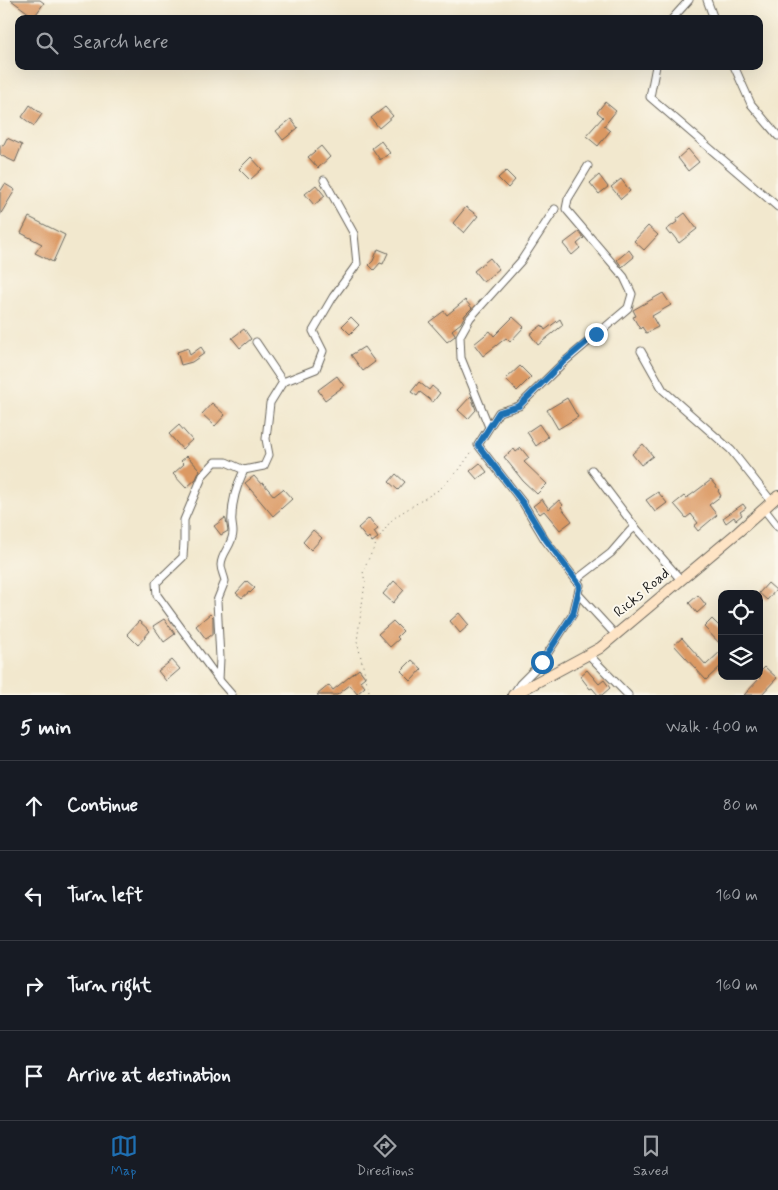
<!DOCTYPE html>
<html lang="en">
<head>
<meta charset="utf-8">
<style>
	:root { --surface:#171b24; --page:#20242c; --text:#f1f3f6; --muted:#9ea1a6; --line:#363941; --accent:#1f6fb2 }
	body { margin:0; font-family:Mynerve,sans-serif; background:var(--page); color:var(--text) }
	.controls { position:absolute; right:15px; bottom:15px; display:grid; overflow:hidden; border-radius:10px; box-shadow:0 5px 20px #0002 }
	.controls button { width:45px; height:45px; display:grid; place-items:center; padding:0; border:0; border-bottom:1px solid var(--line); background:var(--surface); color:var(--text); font:25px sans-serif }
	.stop { position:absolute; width:15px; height:15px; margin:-11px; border:4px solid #1f6fb2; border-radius:50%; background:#fff }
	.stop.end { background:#1f6fb2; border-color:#fff; box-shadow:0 1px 5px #0008 }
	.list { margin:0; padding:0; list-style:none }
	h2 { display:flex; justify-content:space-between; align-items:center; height:65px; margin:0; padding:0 20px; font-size:21px }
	h2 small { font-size:16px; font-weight:400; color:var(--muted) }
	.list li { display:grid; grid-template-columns:32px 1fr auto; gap:15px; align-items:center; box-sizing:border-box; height:90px; padding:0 20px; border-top:1px solid var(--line) }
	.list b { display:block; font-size:19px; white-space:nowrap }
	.list em { font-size:16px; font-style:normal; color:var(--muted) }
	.icon { flex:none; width:28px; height:28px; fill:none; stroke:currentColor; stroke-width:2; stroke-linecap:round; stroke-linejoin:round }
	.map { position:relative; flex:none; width:778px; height:695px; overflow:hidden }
	.search { position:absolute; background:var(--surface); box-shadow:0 5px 20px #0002; left:15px; right:15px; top:15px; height:55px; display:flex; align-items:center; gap:12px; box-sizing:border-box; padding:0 18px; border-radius:10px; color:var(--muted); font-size:19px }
	.sheet { height:425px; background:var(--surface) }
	nav { display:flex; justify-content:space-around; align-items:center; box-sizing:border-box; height:70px; border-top:1px solid var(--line); background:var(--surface); font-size:14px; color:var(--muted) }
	nav a { display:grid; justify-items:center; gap:2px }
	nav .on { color:var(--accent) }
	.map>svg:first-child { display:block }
	.building { fill:#db9963 }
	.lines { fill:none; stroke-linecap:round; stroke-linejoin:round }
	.street-casing { stroke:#67635a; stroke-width:9 }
	.secondary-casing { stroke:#67635a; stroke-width:12 }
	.path { stroke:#67635a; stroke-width:1; stroke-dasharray:1 4; stroke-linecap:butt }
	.street { stroke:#fff; stroke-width:7 }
	.secondary { stroke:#fee4c5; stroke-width:10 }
	.route { stroke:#1f6fb2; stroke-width:6 }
	.labels { text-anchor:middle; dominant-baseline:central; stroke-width:4; stroke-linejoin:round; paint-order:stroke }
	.street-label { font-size:15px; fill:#1c1c1c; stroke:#fbf7ec }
</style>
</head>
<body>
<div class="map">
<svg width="778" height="695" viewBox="0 0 778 695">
	<rect width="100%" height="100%" fill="#fbf7ec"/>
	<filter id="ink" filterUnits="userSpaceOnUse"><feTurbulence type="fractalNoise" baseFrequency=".02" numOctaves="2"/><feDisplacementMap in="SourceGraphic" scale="10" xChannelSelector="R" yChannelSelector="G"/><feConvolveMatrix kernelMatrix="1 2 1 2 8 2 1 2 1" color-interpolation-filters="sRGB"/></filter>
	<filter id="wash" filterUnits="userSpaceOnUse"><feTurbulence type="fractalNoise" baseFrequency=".0096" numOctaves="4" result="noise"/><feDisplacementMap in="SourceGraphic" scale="20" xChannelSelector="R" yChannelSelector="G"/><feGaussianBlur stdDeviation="1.12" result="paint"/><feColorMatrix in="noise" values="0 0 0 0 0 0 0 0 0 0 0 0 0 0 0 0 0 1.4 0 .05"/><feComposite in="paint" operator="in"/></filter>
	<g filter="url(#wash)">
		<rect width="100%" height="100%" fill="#f2e8ce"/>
		<g id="blocks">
			<g class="building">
				<polygon points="11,0 40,0 44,3 34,17"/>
				<polygon points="605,102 616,111 604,126 610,131 598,146 586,136 603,117 597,112"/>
				<polygon points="30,105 42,114 34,126 22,117"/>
				<polygon points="385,107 393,116 379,128 371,118"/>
				<polygon points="291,119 298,128 283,140 276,131"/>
				<polygon points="7,138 22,145 15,162 0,155 0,145 3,146"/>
				<polygon points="381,141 390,153 380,160 372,148"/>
				<polygon points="321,146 330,157 318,168 308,157"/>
				<polygon points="688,149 699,162 688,171 678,158"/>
				<polygon points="251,157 262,169 250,180 239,169"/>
				<polygon points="506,171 515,180 508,188 498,178"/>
				<polygon points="599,175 608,187 599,194 590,183"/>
				<polygon points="621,179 630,191 621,199 611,187"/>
				<polygon points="5,184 15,190 0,215 0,192"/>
				<polygon points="316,185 325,196 314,205 305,194"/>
				<polygon points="466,207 478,216 464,233 453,223"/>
				<polygon points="685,213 697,229 679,243 672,234 670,235 666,230 677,222 676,220"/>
				<polygon points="29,217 65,235 53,262 35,253 42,244 21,233"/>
				<polygon points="648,226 658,235 644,250 634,241"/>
				<polygon points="579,232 584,238 577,244 580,248 572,255 563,244"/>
				<polygon points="378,249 388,253 383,264 380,263 374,270 369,265 373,261"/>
				<polygon points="629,250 634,257 622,267 617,260"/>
				<polygon points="490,258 499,269 483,282 474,271"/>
				<polygon points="663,293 671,305 652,316 658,327 646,333 642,327 640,329 633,317 636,316 633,310"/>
				<polygon points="465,300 472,308 465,315 461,323 452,330 455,334 455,336 447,342 429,322 444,311 447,315"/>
				<polygon points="351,317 359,325 350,334 342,326"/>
				<polygon points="513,317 524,327 510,342 506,338 483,356 474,344 490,331 494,336"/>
				<polygon points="560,319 563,325 538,345 530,334 542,325 545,330"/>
				<polygon points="244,329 251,339 240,348 232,338"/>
				<polygon points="201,347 205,353 192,362 181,365 177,352 188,348 190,355"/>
				<polygon points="364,347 375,362 363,371 351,355"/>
				<polygon points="520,366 531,377 517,391 506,379"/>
				<polygon points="337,376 344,386 325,400 318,390"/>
				<polygon points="419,382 429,390 432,386 440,393 433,402 420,392 417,396 411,392"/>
				<polygon points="471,396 476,410 468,419 458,410"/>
				<polygon points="567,398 578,417 558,429 547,410"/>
				<polygon points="212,403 225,415 215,426 202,414"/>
				<polygon points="539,424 548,437 536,446 527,432"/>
				<polygon points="179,425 192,440 182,449 169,434"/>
				<polygon points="643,444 653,456 641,465 632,454"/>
				<polygon points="521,448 529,458 524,462 547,484 537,494 523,481 504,457 514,449 516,452"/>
				<polygon points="187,456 200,470 196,479 186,488 173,474 184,464 181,461"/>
				<polygon points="480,463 487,472 477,479 470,471"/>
				<polygon points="396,474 405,482 398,490 389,482"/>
				<polygon points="254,476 261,484 263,483 274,496 283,489 292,499 273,516 245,483"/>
				<polygon points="711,480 719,490 718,491 721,496 709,505 717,515 698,531 694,526 698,523 691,514 686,518 674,504 684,496 686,498 691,495"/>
				<polygon points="658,492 667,503 655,512 646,500"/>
				<polygon points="542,499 549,509 559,500 563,505 561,507 572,521 560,530 544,511 540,514 533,506"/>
				<polygon points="743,504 746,508 740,512 742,515 736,520 734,517 726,523 723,518"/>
				<polygon points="225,518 226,520 228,531 221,535 214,526"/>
				<polygon points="369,518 378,529 374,532 378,538 372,542 369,537 367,539 358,528"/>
				<polygon points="313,530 322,538 311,550 303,542"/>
				<polygon points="247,581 255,588 250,593 249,592 242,598 236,593"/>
				<polygon points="394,581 404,590 393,603 383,594"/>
				<polygon points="768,583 776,590 767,600 759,593"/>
				<polygon points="698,595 706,605 697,613 689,603"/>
				<polygon points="459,613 469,625 460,633 450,621"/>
				<polygon points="210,614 213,617 213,634 206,639 196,626"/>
				<polygon points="164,619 175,634 164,642 153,626"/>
				<polygon points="712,619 722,629 722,646 704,627"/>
				<polygon points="139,621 150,631 138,645 127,634"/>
				<polygon points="393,621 403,631 397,637 399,639 390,647 378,634"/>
				<polygon points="682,638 706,665 722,650 722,665 706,680 674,645"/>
				<polygon points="172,660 180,669 166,681 158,671"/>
				<polygon points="412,660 422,669 411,681 401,671"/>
				<polygon points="765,667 777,678 761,695 744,695 760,678 759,673"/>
				<polygon points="359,669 365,677 360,681 365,687 357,694 350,685 337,695 317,695 329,685 333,690"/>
				<polygon points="587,670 599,684 604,680 610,688 602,695 598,695 592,688 590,689 580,676"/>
			</g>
		</g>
	</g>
	<g filter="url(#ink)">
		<use href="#blocks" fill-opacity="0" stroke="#67635a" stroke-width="1"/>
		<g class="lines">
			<g class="street-casing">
				<g id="street">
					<polyline points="707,0 714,19"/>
					<polyline points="672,19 689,0"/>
					<polyline points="656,66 650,97 778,207"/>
					<polyline points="734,66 751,104 778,136"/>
					<polyline points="256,342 283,382"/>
					<polyline points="641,351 663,390 731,450 772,502"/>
					<polyline points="489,427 461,358 460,336 470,318 521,261 555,209"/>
					<polyline points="592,470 635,527 681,580"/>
					<polyline points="764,509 778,527"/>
					<polyline points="576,580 611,553 630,531 635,527"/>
					<polyline points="578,594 611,630"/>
					<polyline points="588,654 628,695"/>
					<path d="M219 680 220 658 217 601 225 581C224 575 221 571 221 565 221 553 233 545 233 532 233 527 231 522 232 516 232 500 237 485 244 470"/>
					<polyline points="514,693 520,684 542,662 573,614 580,585 545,540 523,503 478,445 499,412 519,406 563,363 628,308 632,294 624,277 566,209 568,199 588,166"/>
					<polyline points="232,695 219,680 157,595 156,583 183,557 184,542 184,520 203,475 215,462 226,462 244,470 264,466 269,455 266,439 270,403 283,382 316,369 323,351 313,331 333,297 357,264 354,234 324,180"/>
				</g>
			</g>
			<g class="secondary-casing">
				<polyline id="secondary" points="513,695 600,648 738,532 778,496"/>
			</g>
			<polyline class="path" points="366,695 369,691 357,641 365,583 363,571 366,564 378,540 390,522 398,515 440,489 459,470 473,450"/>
			<use href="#street" class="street"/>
			<use href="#secondary" class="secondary"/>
		</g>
	</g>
	<g class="lines" filter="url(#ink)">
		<polyline class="route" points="542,662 573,614 580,585 546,540 523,503 478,445 499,412 519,406 562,363 596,334"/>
	</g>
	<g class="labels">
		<g class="street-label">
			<text transform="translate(642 593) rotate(-40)">Ricks Road</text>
		</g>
	</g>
</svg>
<div class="controls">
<button><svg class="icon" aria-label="locate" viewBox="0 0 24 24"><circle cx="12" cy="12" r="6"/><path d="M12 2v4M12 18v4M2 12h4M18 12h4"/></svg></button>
<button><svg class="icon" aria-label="layers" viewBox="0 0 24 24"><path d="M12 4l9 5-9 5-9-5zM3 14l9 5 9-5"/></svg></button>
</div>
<div class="stop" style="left:542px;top:662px"></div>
<div class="stop end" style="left:596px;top:334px"></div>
<div class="search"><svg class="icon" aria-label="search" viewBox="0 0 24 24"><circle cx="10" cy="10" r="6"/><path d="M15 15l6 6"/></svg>Search here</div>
</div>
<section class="sheet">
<h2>5 min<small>Walk · 400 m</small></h2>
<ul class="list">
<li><svg class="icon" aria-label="ahead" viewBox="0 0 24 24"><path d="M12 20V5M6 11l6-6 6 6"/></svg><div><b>Continue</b></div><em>80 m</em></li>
<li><svg class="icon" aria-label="left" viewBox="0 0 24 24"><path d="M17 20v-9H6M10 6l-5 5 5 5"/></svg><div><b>Turn left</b></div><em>160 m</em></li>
<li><svg class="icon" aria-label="right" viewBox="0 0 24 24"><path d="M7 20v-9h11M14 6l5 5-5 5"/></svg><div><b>Turn right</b></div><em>160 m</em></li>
<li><svg class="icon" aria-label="arrive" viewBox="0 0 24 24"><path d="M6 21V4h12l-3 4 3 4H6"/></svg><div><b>Arrive at destination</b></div></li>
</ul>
</section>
<nav>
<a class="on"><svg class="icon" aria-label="map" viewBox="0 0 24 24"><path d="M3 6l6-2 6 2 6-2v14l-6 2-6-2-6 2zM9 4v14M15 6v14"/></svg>Map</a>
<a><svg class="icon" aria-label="directions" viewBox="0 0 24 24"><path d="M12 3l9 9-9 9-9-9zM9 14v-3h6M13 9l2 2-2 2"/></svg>Directions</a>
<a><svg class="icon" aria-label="saved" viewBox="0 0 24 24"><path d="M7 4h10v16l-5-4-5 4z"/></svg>Saved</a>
</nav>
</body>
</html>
